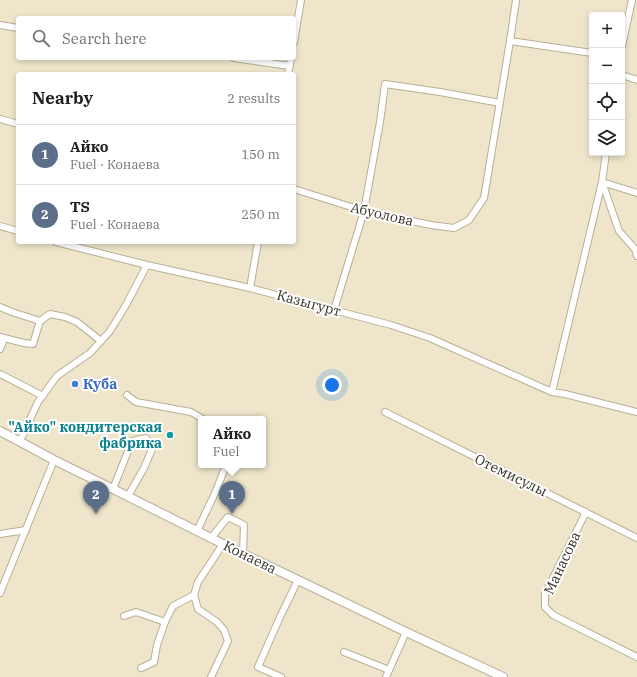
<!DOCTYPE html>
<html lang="en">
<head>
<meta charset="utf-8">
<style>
	:root { --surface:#fff; --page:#f6f6f6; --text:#202124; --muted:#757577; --line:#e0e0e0; --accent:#db2777 }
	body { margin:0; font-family:"IBM Plex Serif",serif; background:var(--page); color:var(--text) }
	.controls { position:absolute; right:12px; top:12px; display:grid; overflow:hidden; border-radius:4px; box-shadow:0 2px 6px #0003 }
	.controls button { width:36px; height:36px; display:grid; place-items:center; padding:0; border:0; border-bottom:1px solid var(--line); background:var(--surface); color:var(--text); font:20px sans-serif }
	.you { position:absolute; left:332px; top:385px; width:14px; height:14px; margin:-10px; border:3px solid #fff; border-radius:50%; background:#1a73e8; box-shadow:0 0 0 6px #1a73e833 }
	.badge { display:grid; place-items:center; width:26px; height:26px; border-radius:50%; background:var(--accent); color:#fff; font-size:13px; font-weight:700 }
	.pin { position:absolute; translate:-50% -33px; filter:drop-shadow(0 1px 2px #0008) }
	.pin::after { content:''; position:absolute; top:21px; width:14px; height:12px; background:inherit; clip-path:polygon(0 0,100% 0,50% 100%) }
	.popup { position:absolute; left:198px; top:416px; width:68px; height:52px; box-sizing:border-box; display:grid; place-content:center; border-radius:4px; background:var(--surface); filter:drop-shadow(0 1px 3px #0005); font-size:13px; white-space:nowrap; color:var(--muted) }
	.popup b { font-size:15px; color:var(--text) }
	.popup::after { content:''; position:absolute; left:50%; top:100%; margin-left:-8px; border:8px solid transparent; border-top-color:var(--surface) }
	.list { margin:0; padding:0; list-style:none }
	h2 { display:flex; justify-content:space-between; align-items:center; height:52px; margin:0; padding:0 16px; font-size:17px }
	h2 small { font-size:13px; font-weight:400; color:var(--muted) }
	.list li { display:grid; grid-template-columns:26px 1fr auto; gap:12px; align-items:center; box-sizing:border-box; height:60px; padding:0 16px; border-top:1px solid var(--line) }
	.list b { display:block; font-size:15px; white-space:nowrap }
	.list p { margin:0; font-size:13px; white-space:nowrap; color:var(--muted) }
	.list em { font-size:13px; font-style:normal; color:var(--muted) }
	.icon { flex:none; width:22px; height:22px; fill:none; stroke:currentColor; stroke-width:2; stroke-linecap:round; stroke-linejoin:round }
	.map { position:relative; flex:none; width:637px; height:677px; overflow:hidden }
	.search { position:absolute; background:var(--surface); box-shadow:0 2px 6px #0003; left:16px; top:16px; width:280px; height:44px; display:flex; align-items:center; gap:10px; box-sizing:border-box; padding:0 14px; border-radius:4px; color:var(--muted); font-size:15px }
	.panel { position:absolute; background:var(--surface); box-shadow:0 2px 6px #0003; left:16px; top:72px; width:280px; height:172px; border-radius:4px }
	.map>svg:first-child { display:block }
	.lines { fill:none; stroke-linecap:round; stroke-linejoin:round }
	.street-casing { stroke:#b8b095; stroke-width:8 }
	.secondary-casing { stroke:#b8b095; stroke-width:10 }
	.street { stroke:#fff; stroke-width:6 }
	.secondary { stroke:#fff; stroke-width:8 }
	.shop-dot { fill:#3f7fe0; stroke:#fff; stroke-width:1.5 }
	.culture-dot { fill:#0f9aa8; stroke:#fff; stroke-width:1.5 }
	.labels { text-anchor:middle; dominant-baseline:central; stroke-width:4; stroke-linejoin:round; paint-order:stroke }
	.street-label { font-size:14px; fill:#333025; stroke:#fff }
	.shop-label { font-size:14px; font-weight:bold; fill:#366cbe; stroke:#fff; text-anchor:start }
	.culture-label { font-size:14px; font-weight:bold; fill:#0d838f; stroke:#fff; text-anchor:end }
</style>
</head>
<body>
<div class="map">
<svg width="637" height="677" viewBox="0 0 637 677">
	<rect width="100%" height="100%" fill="#eee5ca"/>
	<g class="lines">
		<g class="street-casing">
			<g id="street">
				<polyline points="0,25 18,28"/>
				<polyline points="510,41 592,53"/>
				<polyline points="294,42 301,0"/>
				<polyline points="622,46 632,0"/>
				<polyline points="234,58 290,66"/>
				<polyline points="288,74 291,58"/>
				<polyline points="622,75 637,80"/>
				<polyline points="0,119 18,124"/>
				<polyline points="602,182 619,231 635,249 637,256"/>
				<polyline points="602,182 637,193"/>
				<polyline points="294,189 364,211 431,225 454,228 469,220 484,198 510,41 516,0"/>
				<polyline points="0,226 18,231"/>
				<polyline points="56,242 147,265 250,288 391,325 430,338 552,392 565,394 637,412"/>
				<polyline points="250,288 258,242"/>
				<polyline points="0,307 12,312 40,321 50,314 65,317 77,322 101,341"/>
				<polyline points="334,310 364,211 380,122 385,84 440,92 500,103"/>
				<polyline points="0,337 24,343 33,344 40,321"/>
				<polyline points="0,337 4,339 0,349"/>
				<polyline points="0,374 43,396"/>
				<polyline points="552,392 602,182 606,153"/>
				<polyline points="127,395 136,402 191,412 203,419"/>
				<polyline points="385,412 637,538"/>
				<polyline points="20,441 38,402 57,376 90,353 110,331 126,305 147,265"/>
				<polyline points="113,489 132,441 146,438 153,447 144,468 128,496"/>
				<polyline points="586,512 545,594 545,607 553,615 637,657"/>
				<polyline points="197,531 216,491 226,465"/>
				<polyline points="0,534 26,530"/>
				<polyline points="211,538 228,517 244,525 243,553"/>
				<polyline points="0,593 54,460"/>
				<polyline points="124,616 136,612 165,622 173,606 194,595"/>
				<polyline points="344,652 389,670"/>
				<polyline points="141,668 154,662 157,645 165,622"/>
				<polyline points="211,677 228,641 224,630 217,622 198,609 194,595 198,582 223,544"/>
				<polyline points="281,677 258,667 280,617 298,580"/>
				<polyline points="386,677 406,632"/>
			</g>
		</g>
		<g class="secondary-casing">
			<polyline id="secondary" points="0,431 54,460 113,489 223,544 406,632 503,677"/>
		</g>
		<use href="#street" class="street"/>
		<use href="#secondary" class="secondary"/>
	</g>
	<circle class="shop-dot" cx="75" cy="384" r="4"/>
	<circle class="culture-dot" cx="170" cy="435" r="4"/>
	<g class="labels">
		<g class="street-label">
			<text transform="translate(382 214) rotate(13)">Абуолова</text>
			<text transform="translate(309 303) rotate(15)">Казыгурт</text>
			<text transform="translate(511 475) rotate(26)">Отемисулы</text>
			<text transform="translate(250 557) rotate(26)">Конаева</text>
			<text transform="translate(562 563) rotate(-65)">Манасова</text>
		</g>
		<g class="shop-label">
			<text x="83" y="384">Куба</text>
		</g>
		<g class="culture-label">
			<text x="162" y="427">"Айко" кондитерская<tspan x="162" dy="16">фабрика</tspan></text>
		</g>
	</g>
</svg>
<div class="controls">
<button>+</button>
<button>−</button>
<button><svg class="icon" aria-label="locate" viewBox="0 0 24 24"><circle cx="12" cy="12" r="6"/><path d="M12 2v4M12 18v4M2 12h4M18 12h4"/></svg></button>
<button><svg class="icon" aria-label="layers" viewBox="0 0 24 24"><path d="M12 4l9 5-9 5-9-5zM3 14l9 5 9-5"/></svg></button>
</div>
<div class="you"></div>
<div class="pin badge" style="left:232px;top:514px;background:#5c6f8a">1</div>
<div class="popup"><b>Айко</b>Fuel</div>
<div class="pin badge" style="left:96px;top:514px;background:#5c6f8a">2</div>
<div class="search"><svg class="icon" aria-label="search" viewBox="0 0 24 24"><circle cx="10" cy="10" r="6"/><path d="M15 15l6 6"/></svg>Search here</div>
<section class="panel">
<h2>Nearby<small>2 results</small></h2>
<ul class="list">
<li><span class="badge" style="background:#5c6f8a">1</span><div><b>Айко</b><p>Fuel · Конаева</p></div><em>150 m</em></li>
<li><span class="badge" style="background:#5c6f8a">2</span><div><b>TS</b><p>Fuel · Конаева</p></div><em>250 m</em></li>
</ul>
</section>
</div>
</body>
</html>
